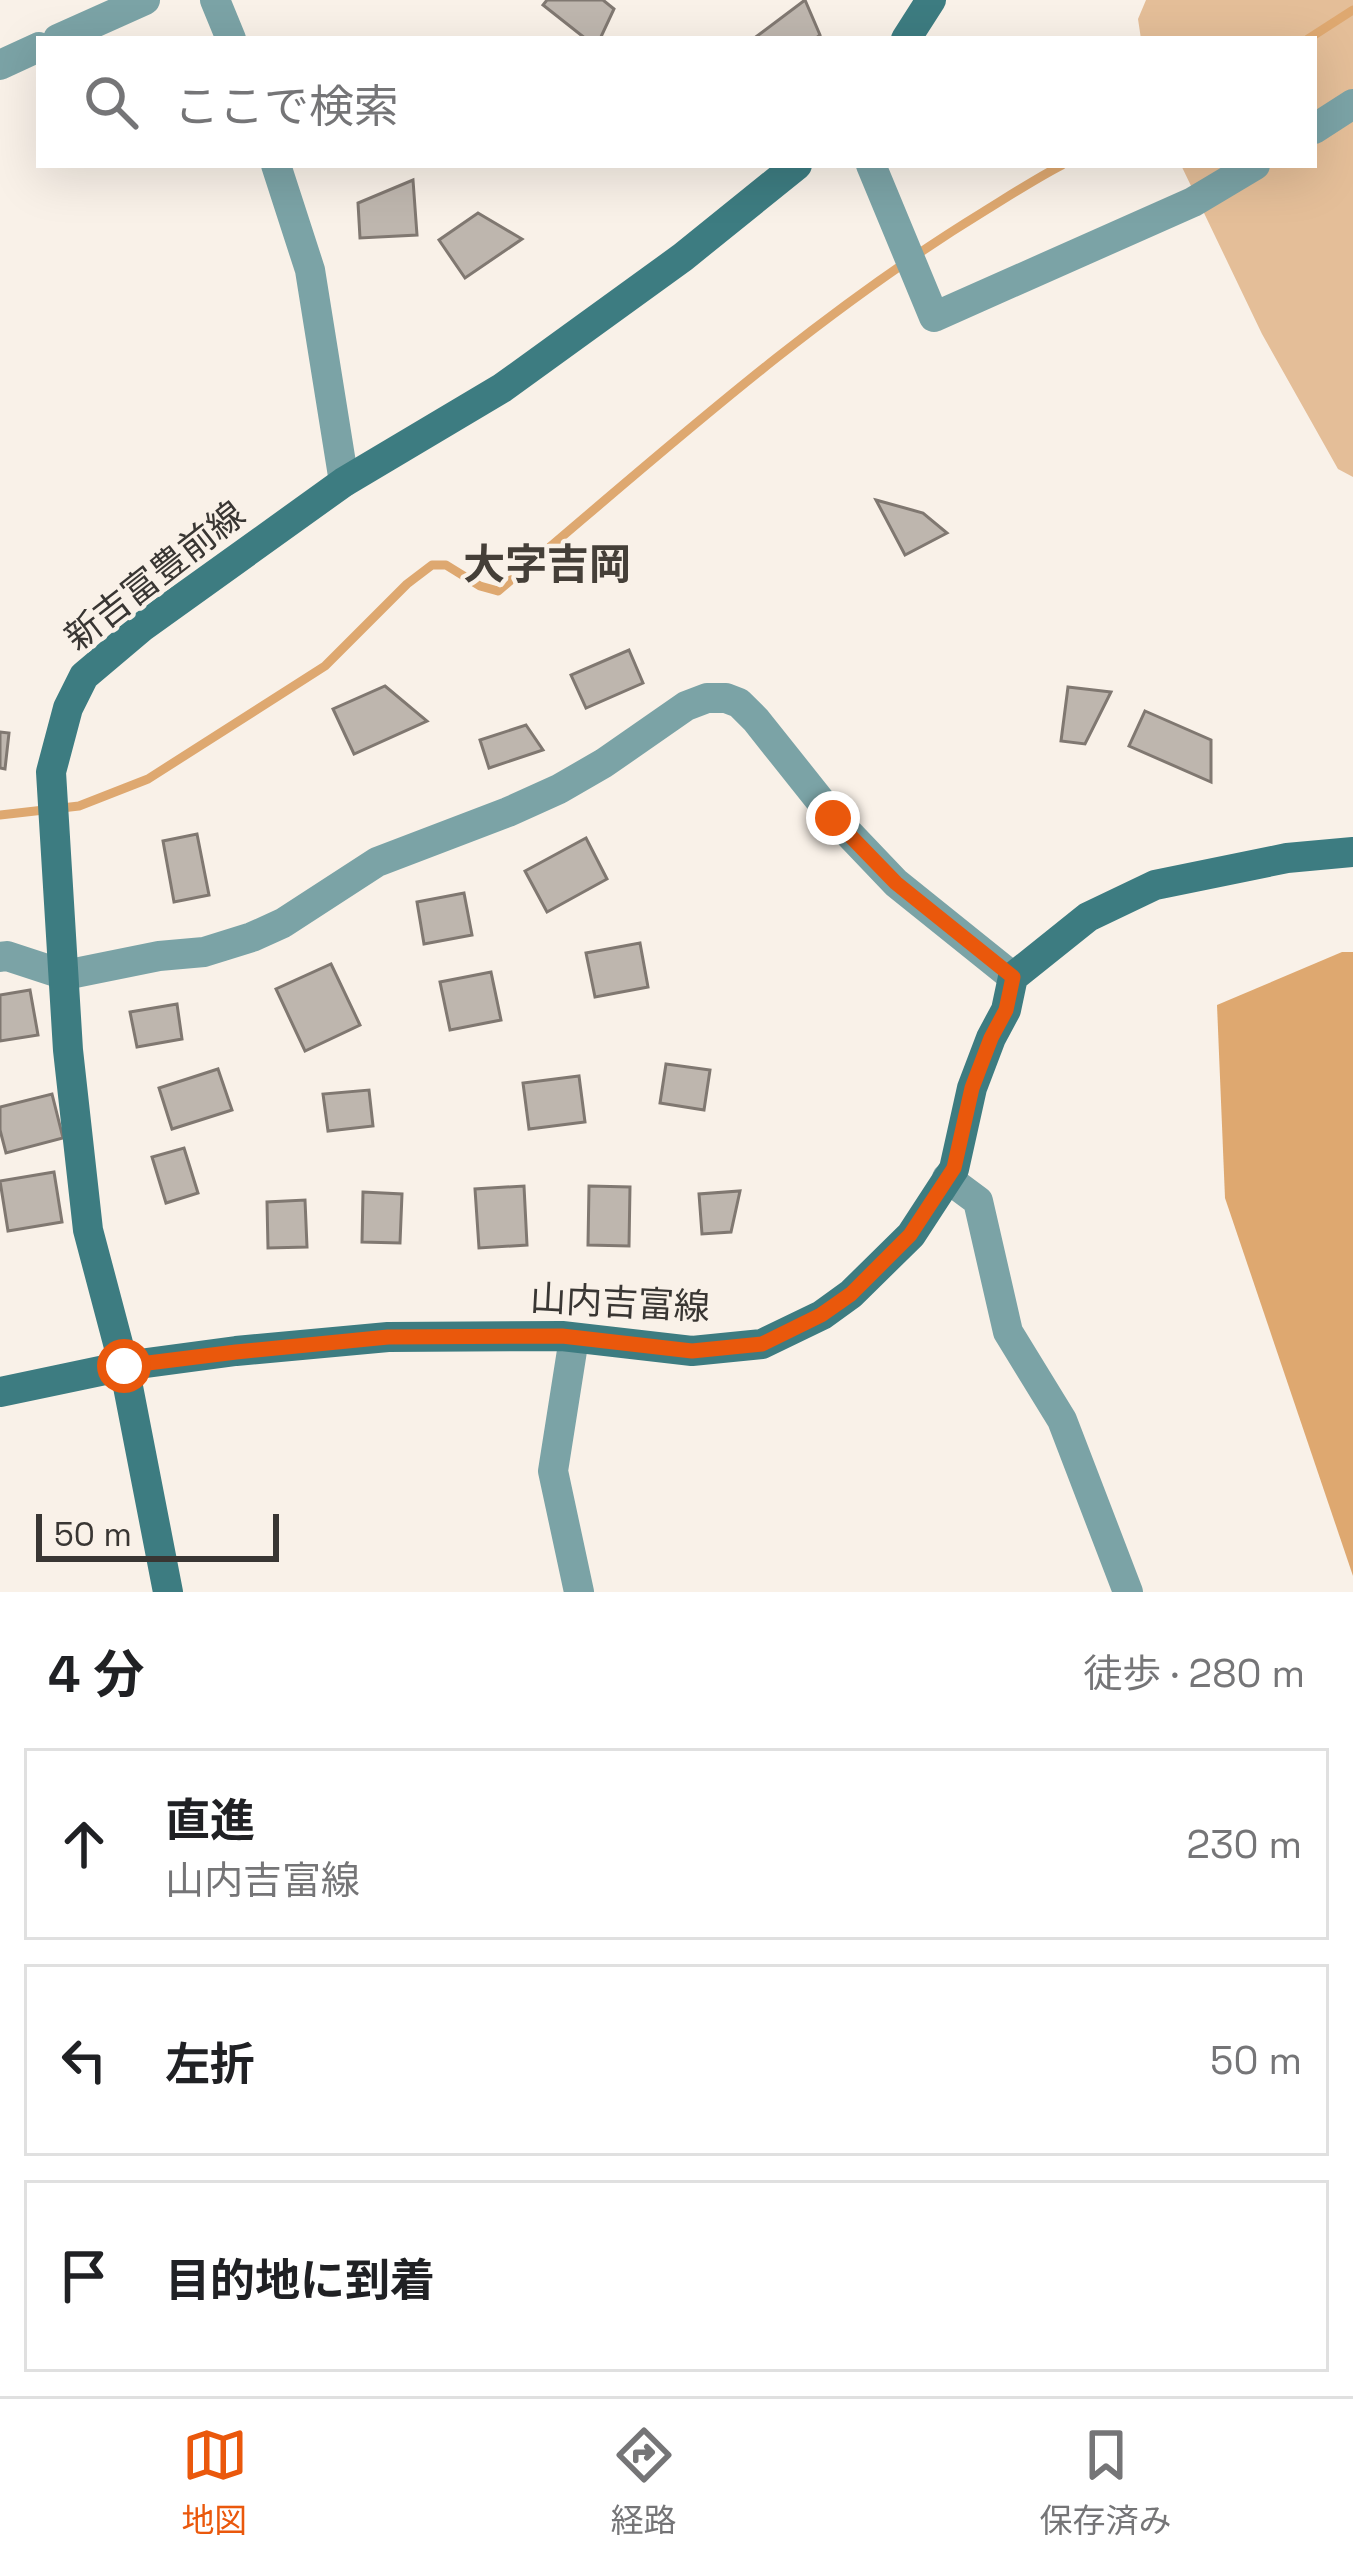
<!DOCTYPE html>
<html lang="ja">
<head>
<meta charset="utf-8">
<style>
	:root { --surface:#fff; --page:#f6f6f6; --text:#202124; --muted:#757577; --line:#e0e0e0; --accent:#ea580c }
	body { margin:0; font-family:"Space Grotesk","Noto Sans JP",sans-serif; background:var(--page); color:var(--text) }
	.scale { position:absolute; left:36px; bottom:30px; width:243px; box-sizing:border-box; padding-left:12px; border:6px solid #393633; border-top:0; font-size:33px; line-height:42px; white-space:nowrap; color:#393633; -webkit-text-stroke:9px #f9f1e8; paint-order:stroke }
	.stop { position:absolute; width:36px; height:36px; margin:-27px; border:9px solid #ea580c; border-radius:50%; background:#fff }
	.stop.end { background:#ea580c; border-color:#fff; box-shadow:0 3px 12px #0008 }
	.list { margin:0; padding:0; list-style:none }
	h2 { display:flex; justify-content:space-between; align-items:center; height:156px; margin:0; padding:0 48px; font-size:51px }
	h2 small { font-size:39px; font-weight:400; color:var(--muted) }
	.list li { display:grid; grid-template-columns:78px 1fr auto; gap:36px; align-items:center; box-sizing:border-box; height:192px; margin:0 24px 24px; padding:0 24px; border:3px solid var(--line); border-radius:0px }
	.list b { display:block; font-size:45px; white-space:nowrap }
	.list p { margin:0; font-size:39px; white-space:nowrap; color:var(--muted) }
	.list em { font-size:39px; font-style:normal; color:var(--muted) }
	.icon { flex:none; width:66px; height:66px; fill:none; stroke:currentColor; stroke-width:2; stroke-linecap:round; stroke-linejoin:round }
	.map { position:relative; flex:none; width:1353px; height:1592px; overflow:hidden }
	.search { position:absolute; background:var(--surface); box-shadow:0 12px 48px #0002; left:36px; right:36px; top:36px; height:132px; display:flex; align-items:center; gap:30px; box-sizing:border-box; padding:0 42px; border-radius:0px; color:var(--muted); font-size:45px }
	.sheet { height:804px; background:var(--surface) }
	nav { display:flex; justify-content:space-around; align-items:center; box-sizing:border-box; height:168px; border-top:3px solid var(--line); background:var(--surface); font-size:33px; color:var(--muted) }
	nav a { display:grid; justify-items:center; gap:6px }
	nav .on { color:var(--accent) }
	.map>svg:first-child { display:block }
	.green { fill:#e4be98 }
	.water { fill:#dea870 }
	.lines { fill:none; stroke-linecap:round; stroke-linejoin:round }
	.stream { stroke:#dea870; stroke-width:9 }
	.building { fill:#beb6ae; stroke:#807871; stroke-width:3 }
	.street { stroke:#7ba3a6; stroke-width:30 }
	.secondary { stroke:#3d7c81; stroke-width:30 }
	.route { stroke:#ea580c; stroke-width:15 }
	.labels { text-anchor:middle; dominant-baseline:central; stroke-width:9; stroke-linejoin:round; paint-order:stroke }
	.street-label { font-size:36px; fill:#393633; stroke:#f9f1e8 }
	.quarter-label { font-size:42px; font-weight:bold; fill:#453f38; stroke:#f9f1e8 }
</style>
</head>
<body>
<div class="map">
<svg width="1353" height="1592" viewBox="0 0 1353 1592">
	<rect width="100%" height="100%" fill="#f9f1e8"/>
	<polygon class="green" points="1146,0 1353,0 1353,477 1338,469 1262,334 1181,165 1314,165 1314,39 1141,39 1138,19"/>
	<polygon class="water" points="1342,952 1353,952 1353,1576 1225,1198 1217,1005"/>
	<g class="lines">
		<g class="stream">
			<polyline points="1308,39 1353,10"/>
			<path d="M0 815 79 806 148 779 325 666 407 584 432 565H446L480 586 498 591C655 459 808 319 983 212 1009 196 1035 179 1062 165"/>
		</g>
	</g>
	<g class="building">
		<polygon points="547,0 603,0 614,9 600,39 586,39 543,5"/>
		<polygon points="805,0 820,35 815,39 753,39"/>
		<polygon points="413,180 417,235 360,238 358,203"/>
		<polygon points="478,213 522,239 465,278 439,240"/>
		<polygon points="876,500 923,513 947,533 905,555"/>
		<polygon points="629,650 643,683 586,708 571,675"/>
		<polygon points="385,686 427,721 354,754 333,709"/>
		<polygon points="1068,687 1111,692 1085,744 1061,741"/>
		<polygon points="1145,711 1211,740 1211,782 1129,746"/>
		<polygon points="526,725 543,750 489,768 480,740"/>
		<polygon points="0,732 9,733 5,769 0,768"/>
		<polygon points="197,834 209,895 174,902 163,841"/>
		<polygon points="586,838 607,879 547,912 525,871"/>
		<polygon points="464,893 472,935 424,944 417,902"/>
		<polygon points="640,943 648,987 595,997 586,953"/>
		<polygon points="331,964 360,1025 305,1051 276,989"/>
		<polygon points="491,972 501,1020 450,1030 440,982"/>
		<polygon points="30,990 38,1035 0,1041 0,995"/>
		<polygon points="177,1004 182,1039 137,1047 130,1012"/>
		<polygon points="666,1064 710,1070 704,1110 660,1103"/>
		<polygon points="218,1069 232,1110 172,1129 159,1088"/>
		<polygon points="579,1076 585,1122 529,1129 523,1083"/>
		<polygon points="369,1090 373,1126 328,1131 323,1094"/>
		<polygon points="52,1094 63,1138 6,1153 0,1130 0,1107"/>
		<polygon points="184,1148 198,1193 166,1203 152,1157"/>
		<polygon points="54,1172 62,1222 8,1231 0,1181"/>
		<polygon points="524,1186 527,1245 479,1248 475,1189"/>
		<polygon points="589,1186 630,1187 629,1246 588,1245"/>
		<polygon points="740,1191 731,1232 702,1234 699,1194"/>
		<polygon points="363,1192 402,1194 400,1243 362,1242"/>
		<polygon points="305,1200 307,1247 268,1248 267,1202"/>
	</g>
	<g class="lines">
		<g class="street">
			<polyline points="215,0 231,39"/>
			<polyline points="58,39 145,0"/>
			<polyline points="0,65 39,47"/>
			<polyline points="1314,129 1353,104"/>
			<polyline points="276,165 310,270 344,482"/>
			<polyline points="871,165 934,317 1193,202 1255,165"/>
			<polyline points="0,957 7,956 65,975 159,956 204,952 252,937 283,923 377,862 508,812 559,789 604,763 686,706 707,698 726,698 739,703 756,720 834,818 896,883 1013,977"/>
			<polyline points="947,1178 978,1201 1008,1332 1062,1420 1128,1592"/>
			<polyline points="574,1338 553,1471 579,1592"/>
		</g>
		<g class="secondary">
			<polyline points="906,39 931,0"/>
			<polyline points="0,1392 124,1366 236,1351 388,1337 562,1336 692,1351 762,1344 822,1315 851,1294 911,1235 954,1169 972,1088 991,1038 1006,1010 1013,977 1088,917 1155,885 1287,858 1353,852"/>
			<polyline points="168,1592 124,1366 88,1230 68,1050 51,772 68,708 84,676 142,627 344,482 502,388 683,257 797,165"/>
		</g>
	</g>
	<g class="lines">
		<polyline class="route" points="124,1366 236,1352 388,1337 562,1336 692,1351 762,1344 821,1315 851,1294 910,1235 954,1168 972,1088 991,1038 1006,1010 1013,977 896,883 833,818"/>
	</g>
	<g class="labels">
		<g class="street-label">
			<text transform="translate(155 576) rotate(-38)">新吉富豊前線</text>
			<text transform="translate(620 1303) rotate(3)">山内吉富線</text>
		</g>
		<g class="quarter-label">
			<text x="547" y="564">大字吉岡</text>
		</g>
	</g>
</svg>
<div class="scale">50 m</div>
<div class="stop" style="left:124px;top:1366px"></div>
<div class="stop end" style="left:833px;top:818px"></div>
<div class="search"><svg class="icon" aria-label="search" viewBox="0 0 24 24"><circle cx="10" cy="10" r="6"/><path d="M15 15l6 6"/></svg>ここで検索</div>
</div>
<section class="sheet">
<h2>4 分<small>徒歩 · 280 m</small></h2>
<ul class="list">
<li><svg class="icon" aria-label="ahead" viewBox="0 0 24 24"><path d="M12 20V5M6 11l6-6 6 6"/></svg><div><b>直進</b><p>山内吉富線</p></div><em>230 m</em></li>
<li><svg class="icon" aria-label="left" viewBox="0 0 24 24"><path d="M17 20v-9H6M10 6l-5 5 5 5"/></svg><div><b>左折</b></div><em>50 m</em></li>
<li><svg class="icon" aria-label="arrive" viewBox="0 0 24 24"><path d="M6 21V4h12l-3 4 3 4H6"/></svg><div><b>目的地に到着</b></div></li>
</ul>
</section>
<nav>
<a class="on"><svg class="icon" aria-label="map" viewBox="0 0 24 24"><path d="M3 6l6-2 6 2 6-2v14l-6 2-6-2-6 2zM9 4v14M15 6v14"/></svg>地図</a>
<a><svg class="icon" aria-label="directions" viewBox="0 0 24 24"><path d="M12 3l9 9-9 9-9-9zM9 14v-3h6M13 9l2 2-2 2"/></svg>経路</a>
<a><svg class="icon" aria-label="saved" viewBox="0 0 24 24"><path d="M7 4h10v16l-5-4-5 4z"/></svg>保存済み</a>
</nav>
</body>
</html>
